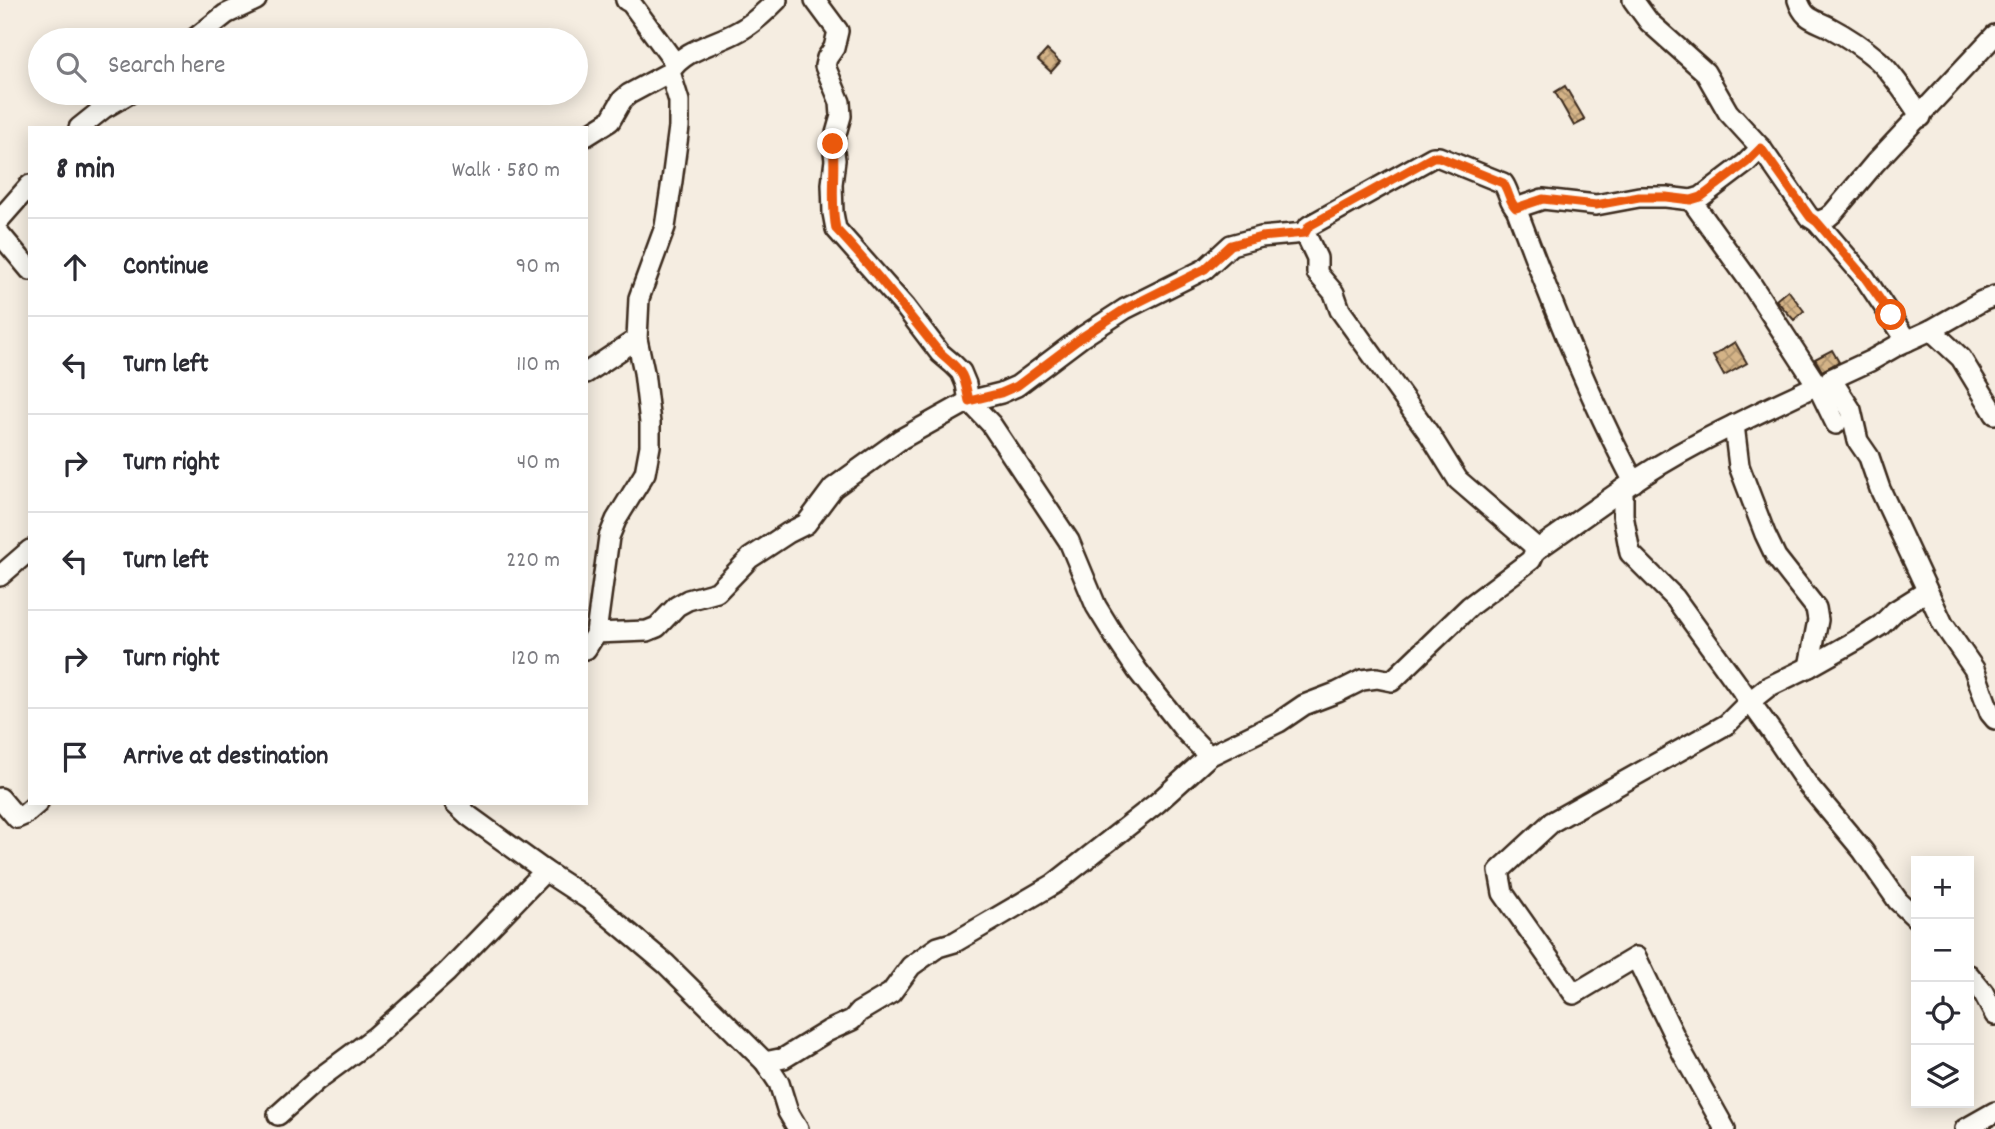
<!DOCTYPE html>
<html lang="en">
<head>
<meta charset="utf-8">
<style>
	:root { --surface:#fff; --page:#f2f2f3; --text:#2b2b33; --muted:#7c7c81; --line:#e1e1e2 }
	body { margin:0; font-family:Dekko,sans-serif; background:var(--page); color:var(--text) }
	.controls { position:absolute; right:21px; bottom:21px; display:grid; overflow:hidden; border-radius:0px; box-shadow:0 4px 18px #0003 }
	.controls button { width:63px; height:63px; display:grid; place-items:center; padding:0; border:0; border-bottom:2px solid var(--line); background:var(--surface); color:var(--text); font:35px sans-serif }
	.stop { position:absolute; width:21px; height:21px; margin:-16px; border:5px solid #ea580c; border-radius:50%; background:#fff }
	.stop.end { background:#ea580c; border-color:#fff; box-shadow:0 2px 7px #0008 }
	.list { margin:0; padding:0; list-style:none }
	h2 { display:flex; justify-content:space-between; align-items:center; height:91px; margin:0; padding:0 28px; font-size:30px }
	h2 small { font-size:23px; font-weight:400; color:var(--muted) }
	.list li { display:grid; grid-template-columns:46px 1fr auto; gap:21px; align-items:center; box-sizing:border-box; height:98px; padding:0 28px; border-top:2px solid var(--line) }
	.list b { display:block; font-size:26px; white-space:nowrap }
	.list em { font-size:23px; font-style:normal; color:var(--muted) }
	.icon { flex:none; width:38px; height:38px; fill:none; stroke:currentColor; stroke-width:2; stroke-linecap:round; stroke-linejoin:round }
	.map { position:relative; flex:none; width:1995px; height:1129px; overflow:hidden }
	.search { position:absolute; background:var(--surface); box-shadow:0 4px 18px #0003; left:28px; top:28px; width:560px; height:77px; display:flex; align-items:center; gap:18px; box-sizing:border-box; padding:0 24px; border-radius:38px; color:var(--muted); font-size:26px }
	.panel { position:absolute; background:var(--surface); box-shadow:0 4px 18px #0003; left:28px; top:126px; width:560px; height:679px; border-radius:0px }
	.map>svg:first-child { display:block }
	.building { fill:url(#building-cross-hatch); stroke:#3b2a1e; stroke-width:2 }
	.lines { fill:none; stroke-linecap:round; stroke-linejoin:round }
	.minor-casing { stroke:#3b2a1e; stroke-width:24 }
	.minor { stroke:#fdfcf7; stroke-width:19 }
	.route { stroke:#ea580c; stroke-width:9 }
</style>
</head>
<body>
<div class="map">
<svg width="1995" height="1129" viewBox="0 0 1995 1129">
	<defs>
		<pattern id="building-cross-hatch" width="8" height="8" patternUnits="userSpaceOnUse" patternTransform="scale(1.75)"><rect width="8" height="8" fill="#d4b387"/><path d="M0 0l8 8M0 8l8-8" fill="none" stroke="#ad926e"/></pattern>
	</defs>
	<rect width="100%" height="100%" fill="#f5ede1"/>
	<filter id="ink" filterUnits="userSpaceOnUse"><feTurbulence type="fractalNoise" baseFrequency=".0143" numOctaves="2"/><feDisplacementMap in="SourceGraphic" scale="14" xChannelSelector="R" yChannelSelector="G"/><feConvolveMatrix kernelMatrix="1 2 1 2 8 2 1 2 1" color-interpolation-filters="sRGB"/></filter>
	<g filter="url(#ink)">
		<g class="building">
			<polygon points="1047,50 1060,62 1051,72 1038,60"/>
			<polygon points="1565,86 1585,120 1574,126 1555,92"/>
			<polygon points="1788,290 1804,311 1794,320 1776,300"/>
			<polygon points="1735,342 1747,363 1724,376 1713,356"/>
			<polygon points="1832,350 1839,362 1822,371 1815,359"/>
		</g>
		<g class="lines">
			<g class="minor-casing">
				<g id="minor">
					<polyline points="626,0 631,3 675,63"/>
					<polyline points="815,0 838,31 834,48 827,58 825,66 840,102 841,116 833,144 835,160 832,184 833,213 836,229 905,307 940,353 953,364 961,372 966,384 969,401 991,424 1069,541 1096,606 1115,637 1137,670 1185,731 1209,756"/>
					<polyline points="1633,0 1649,22 1705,72 1728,112 1761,148"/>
					<path d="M1798 0C1804 19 1813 19 1829 27 1846 36 1864 48 1878 60 1895 76 1908 98 1921 117"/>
					<polyline points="193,40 226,14 256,0"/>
					<polyline points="79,128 104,108 130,93"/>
					<polyline points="586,136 610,121 622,100 629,94 670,72"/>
					<polyline points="1691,200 1750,282 1817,385"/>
					<path d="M1516 208C1551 301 1587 394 1634 482"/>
					<polyline points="0,219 30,185"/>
					<polyline points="1817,222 1865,278 1907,341"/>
					<polyline points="0,234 30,270"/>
					<polyline points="1995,296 1982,301 1931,330 1898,345 1870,361 1831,379 1851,410 1858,441 1869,457 1880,489 1943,624 1974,669 1990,713 1995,719"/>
					<polyline points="1931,330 1961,358 1995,414"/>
					<polyline points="586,373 637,339"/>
					<path d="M1836 424 1817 385C1751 417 1682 447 1623 489V515L1630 553 1675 598 1772 732 1808 785 1863 851 1898 901 1916 918"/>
					<polyline points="1734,425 1739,466 1765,534 1776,557 1816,608 1818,620 1809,667"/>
					<polyline points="1535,551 1623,489"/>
					<polyline points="0,576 30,550"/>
					<polyline points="596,633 647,631 657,627 677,606 688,600 717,592 750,558 788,533 806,524 833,488 901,439 969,401 1001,393 1017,386 1082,337 1125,309 1205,269 1231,245 1261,237 1305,233"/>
					<path d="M586 649 596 633 609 537 616 520 645 473 650 446V423L644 372 637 339 639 298 665 227 672 181 679 127V101L670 72C683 49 717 44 739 31 753 24 766 11 777 0"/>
					<polyline points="0,798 17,818 24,815 38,803"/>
					<polyline points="455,803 469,816 545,871 591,901 666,964 765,1062 779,1083 788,1112 798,1129"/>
					<polyline points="1969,975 1983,992 1995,1015"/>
					<path d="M765 1062 784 1058 828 1031 852 1020 859 1012 891 993 911 966 938 947 955 942 1054 884 1157 803 1209 756 1279 722 1304 705 1338 692 1362 680 1377 678 1392 681 1470 606 1531 560 1535 551 1532 544 1458 480 1430 435 1340 310 1334 293 1317 273V258L1305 233 1309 226 1433 157H1439L1503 183C1509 191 1509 202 1516 208L1543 199 1596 205 1639 197H1666L1691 200 1701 197 1746 163 1761 148 1809 217 1817 222 1827 218 1833 213 1875 163 1995 35"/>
					<polyline points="278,1115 317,1080 375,1037 447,972 545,871"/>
					<polyline points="1725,1129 1683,1054 1636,957 1574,994 1503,893 1499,871 1552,822 1727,724 1749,702 1768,687 1809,667 1857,640 1881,625 1895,611 1927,591"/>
					<polyline points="1965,1129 1995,1112"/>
				</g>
			</g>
			<use href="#minor" class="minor"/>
		</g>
	</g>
	<g class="lines" filter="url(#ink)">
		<path class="route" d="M833 144C836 173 830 200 836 229 871 266 903 307 935 347 943 357 955 363 962 375 966 383 967 392 969 401L1001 393 1017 386 1082 337 1125 309 1205 269 1231 245 1261 237 1305 233 1309 226 1433 157H1439L1503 183C1509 191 1509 202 1516 208L1543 199 1596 205 1639 197H1666L1691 200 1701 197 1746 163 1761 148 1810 217 1817 222 1865 278 1891 315"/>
	</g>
</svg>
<div class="controls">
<button>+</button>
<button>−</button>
<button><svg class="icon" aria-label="locate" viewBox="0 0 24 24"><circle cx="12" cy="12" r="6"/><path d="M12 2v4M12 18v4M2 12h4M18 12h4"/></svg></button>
<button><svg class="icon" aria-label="layers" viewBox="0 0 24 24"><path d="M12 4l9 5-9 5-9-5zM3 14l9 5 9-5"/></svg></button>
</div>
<div class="stop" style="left:1891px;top:315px"></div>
<div class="stop end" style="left:833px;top:144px"></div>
<div class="search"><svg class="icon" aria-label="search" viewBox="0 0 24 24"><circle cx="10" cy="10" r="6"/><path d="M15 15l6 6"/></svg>Search here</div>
<section class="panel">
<h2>8 min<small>Walk · 580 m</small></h2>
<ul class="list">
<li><svg class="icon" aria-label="ahead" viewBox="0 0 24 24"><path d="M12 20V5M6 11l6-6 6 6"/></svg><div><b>Continue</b></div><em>90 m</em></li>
<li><svg class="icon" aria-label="left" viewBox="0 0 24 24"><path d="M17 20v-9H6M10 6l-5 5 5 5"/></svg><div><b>Turn left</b></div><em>110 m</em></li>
<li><svg class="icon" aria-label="right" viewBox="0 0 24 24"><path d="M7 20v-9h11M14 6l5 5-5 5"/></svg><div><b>Turn right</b></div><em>40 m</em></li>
<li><svg class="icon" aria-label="left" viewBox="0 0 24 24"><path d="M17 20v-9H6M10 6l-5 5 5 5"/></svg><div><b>Turn left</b></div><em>220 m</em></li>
<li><svg class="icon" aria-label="right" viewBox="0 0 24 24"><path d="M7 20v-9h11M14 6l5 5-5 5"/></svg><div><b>Turn right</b></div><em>120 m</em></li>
<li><svg class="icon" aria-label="arrive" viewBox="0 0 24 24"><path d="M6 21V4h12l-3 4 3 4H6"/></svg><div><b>Arrive at destination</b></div></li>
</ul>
</section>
</div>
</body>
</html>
